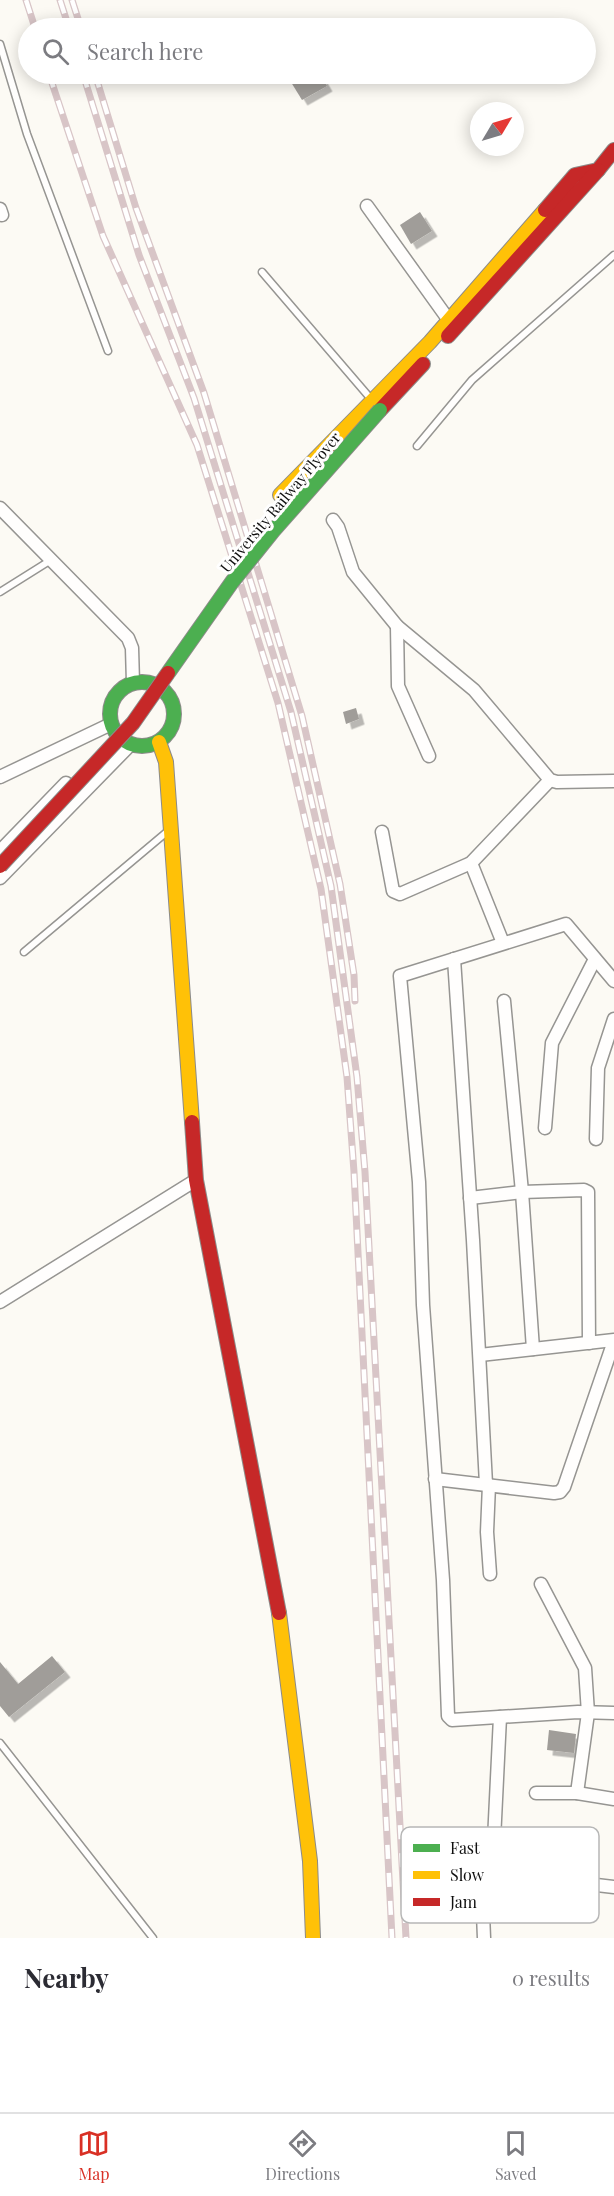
<!DOCTYPE html>
<html lang="en">
<head>
<meta charset="utf-8">
<style>
	:root { --surface:#fff; --page:#f7f7f7; --text:#2b2b33; --muted:#7c7c81; --line:#e1e1e2; --accent:#d93025 }
	body { margin:0; font-family:"Playfair Display",serif; background:var(--page); color:var(--text) }
	.compass { position:absolute; left:470px; top:102px; width:54px; height:54px; border-radius:50%; background:var(--surface); box-shadow:0 3px 15px #0003; rotate:52deg }
	.list { margin:0; padding:0; list-style:none }
	h2 { display:flex; justify-content:space-between; align-items:center; height:78px; margin:0; padding:0 24px; font-size:26px }
	h2 small { font-size:20px; font-weight:400; color:var(--muted) }
	.icon { flex:none; width:33px; height:33px; fill:none; stroke:currentColor; stroke-width:2; stroke-linecap:round; stroke-linejoin:round }
	.map { position:relative; flex:none; width:614px; height:1938px; overflow:hidden }
	.search { position:absolute; background:var(--surface); box-shadow:0 3px 15px #0003; left:18px; right:18px; top:18px; height:66px; display:flex; align-items:center; gap:15px; box-sizing:border-box; padding:0 21px; border-radius:33px; color:var(--muted); font-size:22px }
	.sheet { height:174px; background:var(--surface) }
	nav { display:flex; justify-content:space-around; align-items:center; box-sizing:border-box; height:84px; border-top:2px solid var(--line); background:var(--surface); font-size:16px; color:var(--muted) }
	nav a { display:grid; justify-items:center; gap:3px }
	nav .on { color:var(--accent) }
	.map>svg:first-child { display:block }
	.building { fill:#a09d99; filter:url(#shadow) }
	.lines { fill:none; stroke-linecap:round; stroke-linejoin:round }
	.lane-casing { stroke:#969592; stroke-width:9 }
	.street-casing { stroke:#969592; stroke-width:15 }
	.fast-casing { stroke:#8c8b89; stroke-width:16 }
	.slow-casing { stroke:#8c8b89; stroke-width:16 }
	.jam-casing { stroke:#8c8b89; stroke-width:16 }
	.lane { stroke:#fffefd; stroke-width:6 }
	.street { stroke:#fffefd; stroke-width:12 }
	.fast { stroke:#4caf50; stroke-width:14 }
	.slow { stroke:#ffc107; stroke-width:14 }
	.jam { stroke:#c62828; stroke-width:14 }
	.rail-casing { stroke:#d8c5c7; stroke-width:7 }
	.rail { stroke:#fff; stroke-width:4.5; stroke-dasharray:14; stroke-linecap:butt }
	.fast-bridge-casing { stroke:#8c8b89; stroke-width:16; stroke-linecap:butt }
	.jam-bridge-casing { stroke:#8c8b89; stroke-width:16; stroke-linecap:butt }
	.fast-bridge { stroke:#4caf50; stroke-width:14 }
	.jam-bridge { stroke:#c62828; stroke-width:14 }
	.labels { text-anchor:middle; dominant-baseline:central; stroke-width:6; stroke-linejoin:round; paint-order:stroke }
	.street-label { font-size:15px; fill:#0f0f0f; stroke:#fff }
	.key { fill:#fff; stroke:#b7b7b7; stroke-width:1.5 }
	.key-label { font-size:16px; fill:#0f0f0f }
</style>
</head>
<body>
<div class="map">
<svg width="614" height="1938" viewBox="0 0 614 1938">
	<defs>
		<filter id="shadow"><feDropShadow dx="5.5" dy="5.5" stdDeviation="0" flood-color="#0004"/></filter>
	</defs>
	<rect width="100%" height="100%" fill="#fcfaf4"/>
	<g class="building">
		<polygon points="286,74 320,74 327,86 302,100"/>
		<polygon points="420,212 432,231 411,244 400,225"/>
		<polygon points="356,708 359,719 346,724 343,712"/>
		<polygon points="52,1656 65,1672 9,1717 0,1706 0,1662 18,1684"/>
		<polygon points="549,1730 576,1734 574,1753 547,1750"/>
	</g>
	<g class="lines">
		<g class="lane-casing">
			<g id="lane">
				<polyline points="0,44 27,134 108,351"/>
				<polyline points="262,272 371,399"/>
				<polyline points="417,446 472,380 614,255"/>
				<polyline points="0,592 51,560"/>
				<polyline points="24,952 168,831"/>
				<polyline points="0,1743 153,1938"/>
			</g>
		</g>
		<g class="street-casing">
			<g id="street">
				<polyline points="367,206 448,319"/>
				<polyline points="0,209 2,215"/>
				<polyline points="0,508 128,638 132,648 133,683"/>
				<polyline points="333,520 338,527 353,572 397,626 474,690 550,780 557,782 614,781"/>
				<polyline points="397,626 398,686 429,756"/>
				<polyline points="0,777 111,724"/>
				<polyline points="382,832 393,891 400,894 471,863 550,780"/>
				<polyline points="0,851 66,783"/>
				<polyline points="471,863 503,943"/>
				<polyline points="0,878 130,745"/>
				<polyline points="454,959 473,1240 486,1484"/>
				<polyline points="614,981 566,924 400,976 419,1182 423,1305 443,1580 448,1716 452,1720 578,1712 614,1713"/>
				<polyline points="504,1001 522,1192 533,1349"/>
				<polyline points="545,1128 552,1043 595,959"/>
				<polyline points="596,1139 598,1068 614,1019"/>
				<polyline points="470,1198 522,1192 584,1190 588,1192 589,1343"/>
				<polyline points="0,1302 196,1180"/>
				<polyline points="480,1355 614,1340"/>
				<polyline points="435,1479 554,1493 560,1492 564,1487 614,1341"/>
				<polyline points="489,1485 487,1532 490,1574"/>
				<polyline points="541,1584 585,1668 588,1713 577,1793"/>
				<polyline points="536,1793 577,1793 614,1799"/>
				<polyline points="492,1881 500,1717"/>
				<polyline points="484,1938 482,1890 484,1884 492,1881 571,1882 614,1887"/>
			</g>
		</g>
		<g class="fast-casing">
			<circle id="fast" cx="142" cy="714" r="32"/>
		</g>
		<g class="slow-casing">
			<g id="slow">
				<polyline points="280,495 430,342 545,210"/>
				<polyline points="159,742 166,762 192,1122"/>
				<polyline points="279,1613 310,1861 313,1938"/>
			</g>
		</g>
		<g class="jam-casing">
			<g id="jam">
				<polyline points="545,210 575,175 598,170 614,150"/>
				<polyline points="448,336 598,170"/>
				<polyline points="380,410 423,364"/>
				<polyline points="192,1122 196,1180 279,1613"/>
			</g>
		</g>
		<use href="#lane" class="lane"/>
		<use href="#street" class="street"/>
		<use href="#fast" class="fast"/>
		<use href="#slow" class="slow"/>
		<use href="#jam" class="jam"/>
		<g class="rail-casing">
			<g id="rail">
				<polyline points="26,0 35,28"/>
				<polyline points="60,0 69,28"/>
				<polyline points="72,0 81,28"/>
				<polyline points="49,74 103,236 197,445 278,703 321,889 347,1077 354,1172 392,1938"/>
				<polyline points="83,74 139,255 194,398 291,712 331,886 357,1077 365,1172 406,1938"/>
				<polyline points="95,74 136,208 204,393 302,716 340,884 354,975 355,1001"/>
			</g>
		</g>
		<use href="#rail" class="rail"/>
		<g class="fast-bridge-casing">
			<polyline id="fast-bridge" points="168,673 232,582 273,531 380,410"/>
		</g>
		<g class="jam-bridge-casing">
			<polyline id="jam-bridge" points="0,866 133,723 168,673"/>
		</g>
		<use href="#fast-bridge" class="fast-bridge"/>
		<use href="#jam-bridge" class="jam-bridge"/>
	</g>
	<g class="labels">
		<g class="street-label">
			<text transform="translate(280 502) rotate(-50)">University Railway Flyover</text>
		</g>
	</g>
	<rect x="401" y="1827" width="198" height="96" rx="9" class="key"/>
	<rect x="413" y="1844" width="27" height="8" fill="#4caf50"/>
	<rect x="413" y="1871" width="27" height="8" fill="#ffc107"/>
	<rect x="413" y="1898" width="27" height="8" fill="#c62828"/>
	<g class="key-label">
		<text x="450" y="1854">Fast</text>
		<text x="450" y="1881">Slow</text>
		<text x="450" y="1908">Jam</text>
	</g>
</svg>
<svg class="compass" viewBox="-18 -18 36 36"><path d="M0-13l5 13h-10z" fill="#e53935"/><path d="M0 13l5-13h-10z" fill="#7c7c81"/></svg>
<div class="search"><svg class="icon" aria-label="search" viewBox="0 0 24 24"><circle cx="10" cy="10" r="6"/><path d="M15 15l6 6"/></svg>Search here</div>
</div>
<section class="sheet">
<h2>Nearby<small>0 results</small></h2>
<ul class="list">
</ul>
</section>
<nav>
<a class="on"><svg class="icon" aria-label="map" viewBox="0 0 24 24"><path d="M3 6l6-2 6 2 6-2v14l-6 2-6-2-6 2zM9 4v14M15 6v14"/></svg>Map</a>
<a><svg class="icon" aria-label="directions" viewBox="0 0 24 24"><path d="M12 3l9 9-9 9-9-9zM9 14v-3h6M13 9l2 2-2 2"/></svg>Directions</a>
<a><svg class="icon" aria-label="saved" viewBox="0 0 24 24"><path d="M7 4h10v16l-5-4-5 4z"/></svg>Saved</a>
</nav>
</body>
</html>
